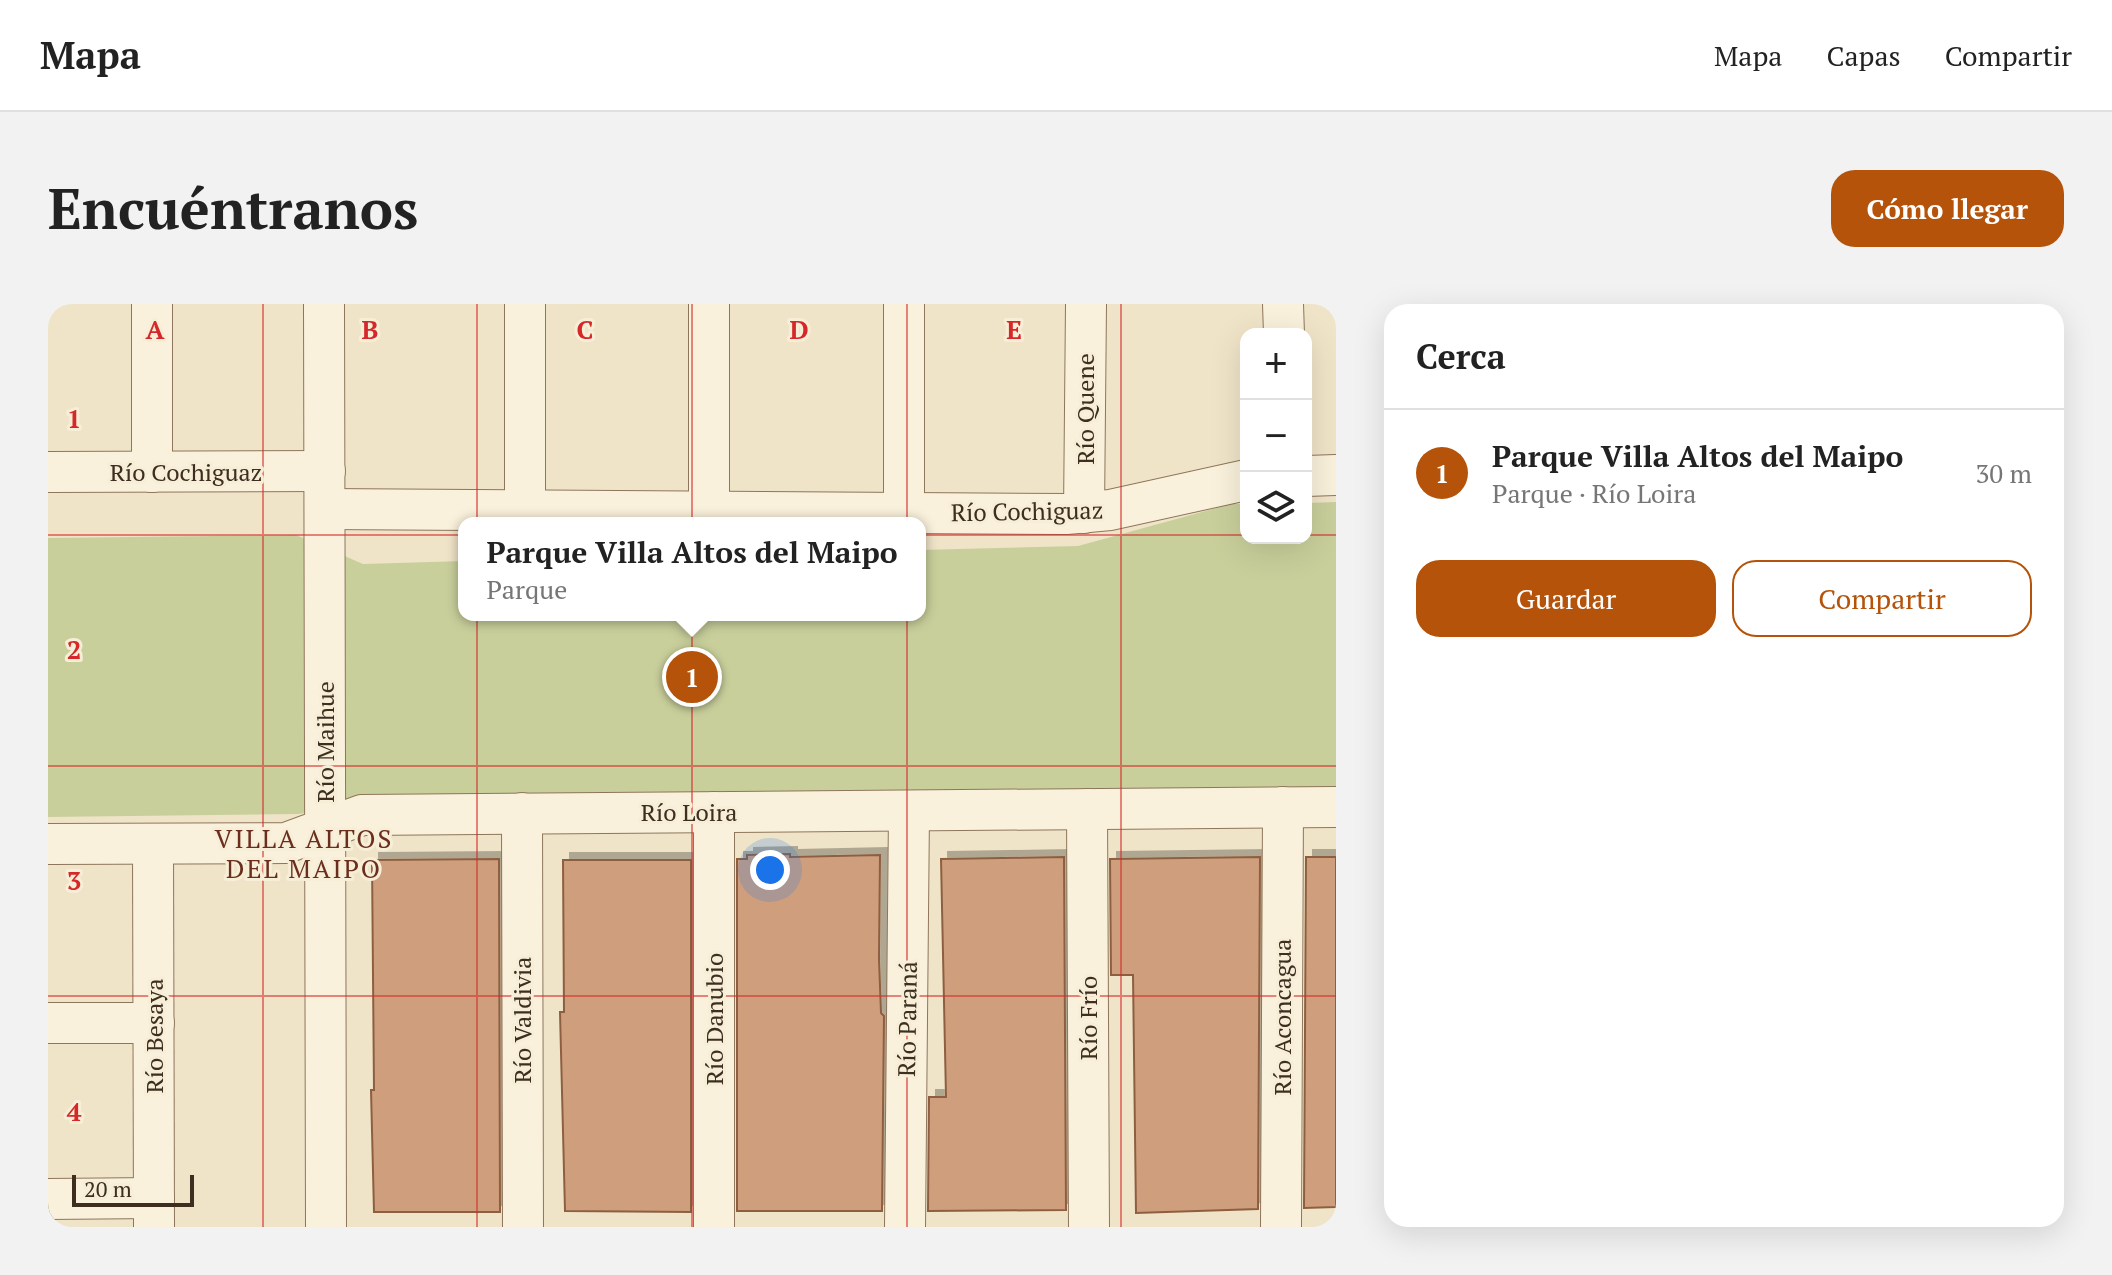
<!DOCTYPE html>
<html lang="es">
<head>
<meta charset="utf-8">
<style>
	:root { --surface:#fff; --page:#f2f2f2; --text:#222; --muted:#767676; --line:#e0e0e0; --accent:#b45309 }
	body { margin:0; font-family:"PT Serif",serif; background:var(--page); color:var(--text) }
	.controls { position:absolute; right:24px; top:24px; display:grid; overflow:hidden; border-radius:16px; box-shadow:0 8px 32px #0002 }
	.controls button { width:72px; height:72px; display:grid; place-items:center; padding:0; border:0; border-bottom:2px solid var(--line); background:var(--surface); color:var(--text); font:40px sans-serif }
	.scale { position:absolute; left:24px; bottom:20px; width:122px; box-sizing:border-box; padding-left:8px; border:4px solid #3d2e20; border-top:0; font-size:22px; line-height:28px; white-space:nowrap; color:#3d2e20; -webkit-text-stroke:6px #f7eed8; paint-order:stroke }
	.you { position:absolute; left:722px; top:566px; width:28px; height:28px; margin:-20px; border:6px solid #fff; border-radius:50%; background:#1a73e8; box-shadow:0 0 0 12px #1a73e833 }
	.badge { display:grid; place-items:center; width:52px; height:52px; border-radius:50%; background:var(--accent); color:#fff; font-size:26px; font-weight:700 }
	.pin { position:absolute; translate:-50% -50%; border:4px solid #fff; box-shadow:0 2px 8px #0006 }
	.popup { position:absolute; left:410px; top:213px; width:468px; height:104px; box-sizing:border-box; display:grid; place-content:center; border-radius:16px; background:var(--surface); filter:drop-shadow(0 2px 6px #0005); font-size:26px; white-space:nowrap; color:var(--muted) }
	.popup b { font-size:30px; color:var(--text) }
	.popup::after { content:''; position:absolute; left:50%; top:100%; margin-left:-16px; border:16px solid transparent; border-top-color:var(--surface) }
	.list { margin:0; padding:0; list-style:none }
	h2 { display:flex; justify-content:space-between; align-items:center; height:104px; margin:0; padding:0 32px; font-size:34px }
	h2 small { font-size:26px; font-weight:400; color:var(--muted) }
	.list li { display:grid; grid-template-columns:52px 1fr auto; gap:24px; align-items:center; box-sizing:border-box; height:128px; padding:0 32px; border-top:2px solid var(--line) }
	.list b { display:block; font-size:30px; white-space:nowrap }
	.list p { margin:0; font-size:26px; white-space:nowrap; color:var(--muted) }
	.list em { font-size:26px; font-style:normal; color:var(--muted) }
	.actions { display:flex; gap:16px; padding:24px 32px }
	.actions a { flex:1; padding:18px 0; border:2px solid var(--accent); border-radius:24px; text-align:center; font-size:28px; color:var(--accent) }
	.actions .main { background:var(--accent); color:#fff }
	.icon { flex:none; width:44px; height:44px; fill:none; stroke:currentColor; stroke-width:2; stroke-linecap:round; stroke-linejoin:round }
	.map { position:relative; flex:none; width:1288px; height:923px; overflow:hidden; border-radius:24px }
	header { display:flex; align-items:center; gap:48px; box-sizing:border-box; height:112px; padding:0 40px; background:var(--surface); border-bottom:2px solid var(--line) }
	header strong { font-size:38px }
	nav { display:flex; gap:44px; margin-inline-start:auto; font-size:28px }
	.intro { display:flex; align-items:center; justify-content:space-between; box-sizing:border-box; height:192px; padding:0 48px }
	h1 { margin:0; font-size:56px }
	.button { padding:20px 36px; border-radius:24px; background:var(--accent); color:#fff; font-size:28px; font-weight:700 }
	main { display:flex; gap:48px; padding:0 48px }
	aside { flex:1; background:var(--surface); border-radius:24px; box-shadow:0 8px 32px #0002 }
	.map>svg:first-child { display:block }
	.green { fill:#c9cf9b }
	.building { fill:#cf9f7d; stroke:#8d5f41; stroke-width:2; filter:url(#shadow) }
	.lines { fill:none; stroke-linecap:round; stroke-linejoin:round }
	.minor-casing { stroke:#8d765c; stroke-width:42 }
	.minor { stroke:#faf1dc; stroke-width:40 }
	.grid { fill:none; stroke:#d62828; stroke-width:2; stroke-opacity:0.55 }
	.labels { text-anchor:middle; dominant-baseline:central; stroke-width:6; stroke-linejoin:round; paint-order:stroke }
	.street-label { font-size:24px; fill:#3d2e20; stroke:#f7eed8 }
	.neighbourhood-label { font-size:26px; letter-spacing:2px; fill:#6b2e1e; stroke:#f7eed8 }
	.grid-label { font-size:26px; text-anchor:middle; font-weight:bold; fill:#d62828; stroke:#f7eed8; stroke-width:6; stroke-linejoin:round; paint-order:stroke }
</style>
</head>
<body>
<header>
<strong>Mapa</strong>
<nav><a>Mapa</a><a>Capas</a><a>Compartir</a></nav>
</header>
<div class="intro"><h1>Encuéntranos</h1><a class="button">Cómo llegar</a></div>
<main>
<div class="map">
<svg width="1288" height="923" viewBox="0 0 1288 923">
	<defs>
		<filter id="shadow"><feDropShadow dx="7" dy="-7" stdDeviation="0" flood-color="#0004"/></filter>
	</defs>
	<rect width="100%" height="100%" fill="#f0e4c8"/>
	<polygon class="green" points="1288,198 1288,487 312,499 251,510 0,513 0,234 248,231 315,260 416,257 416,311 872,311 872,246 1030,242 1183,200 1198,200 1198,234 1258,234 1258,199"/>
	<g class="building">
		<polygon points="742,550 742,553 832,551 831,655 833,709 836,712 834,907 689,907 689,555 699,555 699,551"/>
		<polygon points="1016,553 1018,906 880,907 881,793 898,793 893,555"/>
		<polygon points="1212,553 1210,905 1088,909 1085,671 1063,671 1062,555"/>
		<polygon points="1258,553 1288,553 1288,903 1256,904"/>
		<polygon points="451,555 452,908 326,908 323,786 326,786 324,556"/>
		<polygon points="515,556 643,556 643,908 517,907 512,708 516,708"/>
	</g>
	<g class="lines">
		<g class="minor-casing">
			<g id="minor">
				<polyline points="104,0 104,168"/>
				<polyline points="276,0 278,923"/>
				<polyline points="477,0 477,206"/>
				<polyline points="661,0 661,207"/>
				<polyline points="856,0 856,209"/>
				<polyline points="1235,0 1236,30"/>
				<polyline points="0,168 277,167"/>
				<polyline points="1258,172 1288,171"/>
				<polyline points="277,205 1018,210 1062,206 1198,176"/>
				<polyline points="1036,209 1038,0"/>
				<polyline points="1039,505 1041,923"/>
				<polyline points="666,508 666,923"/>
				<polyline points="474,509 475,923"/>
				<polyline points="0,540 238,539 314,511 1288,503"/>
				<polyline points="105,540 106,923"/>
				<polyline points="0,719 106,719"/>
				<polyline points="0,895 106,894"/>
				<polyline points="857,923 861,507"/>
				<polyline points="1233,923 1235,503"/>
			</g>
		</g>
		<use href="#minor" class="minor"/>
	</g>
	<path class="grid" d="M215 0V923M429 0V923M644 0V923M859 0V923M1073 0V923M0 231H1198M1258 231H1288M0 462H1288M0 692H1288"/>
	<g class="labels">
		<g class="street-label">
			<text transform="translate(1037 105) rotate(-90)">Río Quene</text>
			<text x="138" y="168">Río Cochiguaz</text>
			<text transform="translate(979 207) rotate(-1)">Río Cochiguaz</text>
			<text transform="translate(277 438) rotate(-90)">Río Maihue</text>
			<text x="641" y="508">Río Loira</text>
			<text transform="translate(1234 713) rotate(-90)">Río Aconcagua</text>
			<text transform="translate(1040 714) rotate(-90)">Río Frío</text>
			<text transform="translate(666 715) rotate(-90)">Río Danubio</text>
			<text transform="translate(859 715) rotate(-89)">Río Paraná</text>
			<text transform="translate(474 716) rotate(-90)">Río Valdivia</text>
			<text transform="translate(106 732) rotate(-90)">Río Besaya</text>
		</g>
		<g class="neighbourhood-label">
			<text x="256" y="534">VILLA ALTOS<tspan x="256" dy="30">DEL MAIPO</tspan></text>
		</g>
	</g>
	<g class="grid-label">
		<text x="107" y="35">A</text>
		<text x="322" y="35">B</text>
		<text x="537" y="35">C</text>
		<text x="751" y="35">D</text>
		<text x="966" y="35">E</text>
		<text x="26" y="124">1</text>
		<text x="26" y="355">2</text>
		<text x="26" y="586">3</text>
		<text x="26" y="817">4</text>
	</g>
</svg>
<div class="controls">
<button>+</button>
<button>−</button>
<button><svg class="icon" aria-label="layers" viewBox="0 0 24 24"><path d="M12 4l9 5-9 5-9-5zM3 14l9 5 9-5"/></svg></button>
</div>
<div class="scale">20 m</div>
<div class="you"></div>
<div class="pin badge" style="left:644px;top:373px">1</div>
<div class="popup"><b>Parque Villa Altos del Maipo</b>Parque</div>
</div>
<aside>
<h2>Cerca<small></small></h2>
<ul class="list">
<li><span class="badge">1</span><div><b>Parque Villa Altos del Maipo</b><p>Parque · Río Loira</p></div><em>30 m</em></li>
</ul>
<div class="actions"><a class="main">Guardar</a><a>Compartir</a></div>
</aside>
</main>
</body>
</html>
